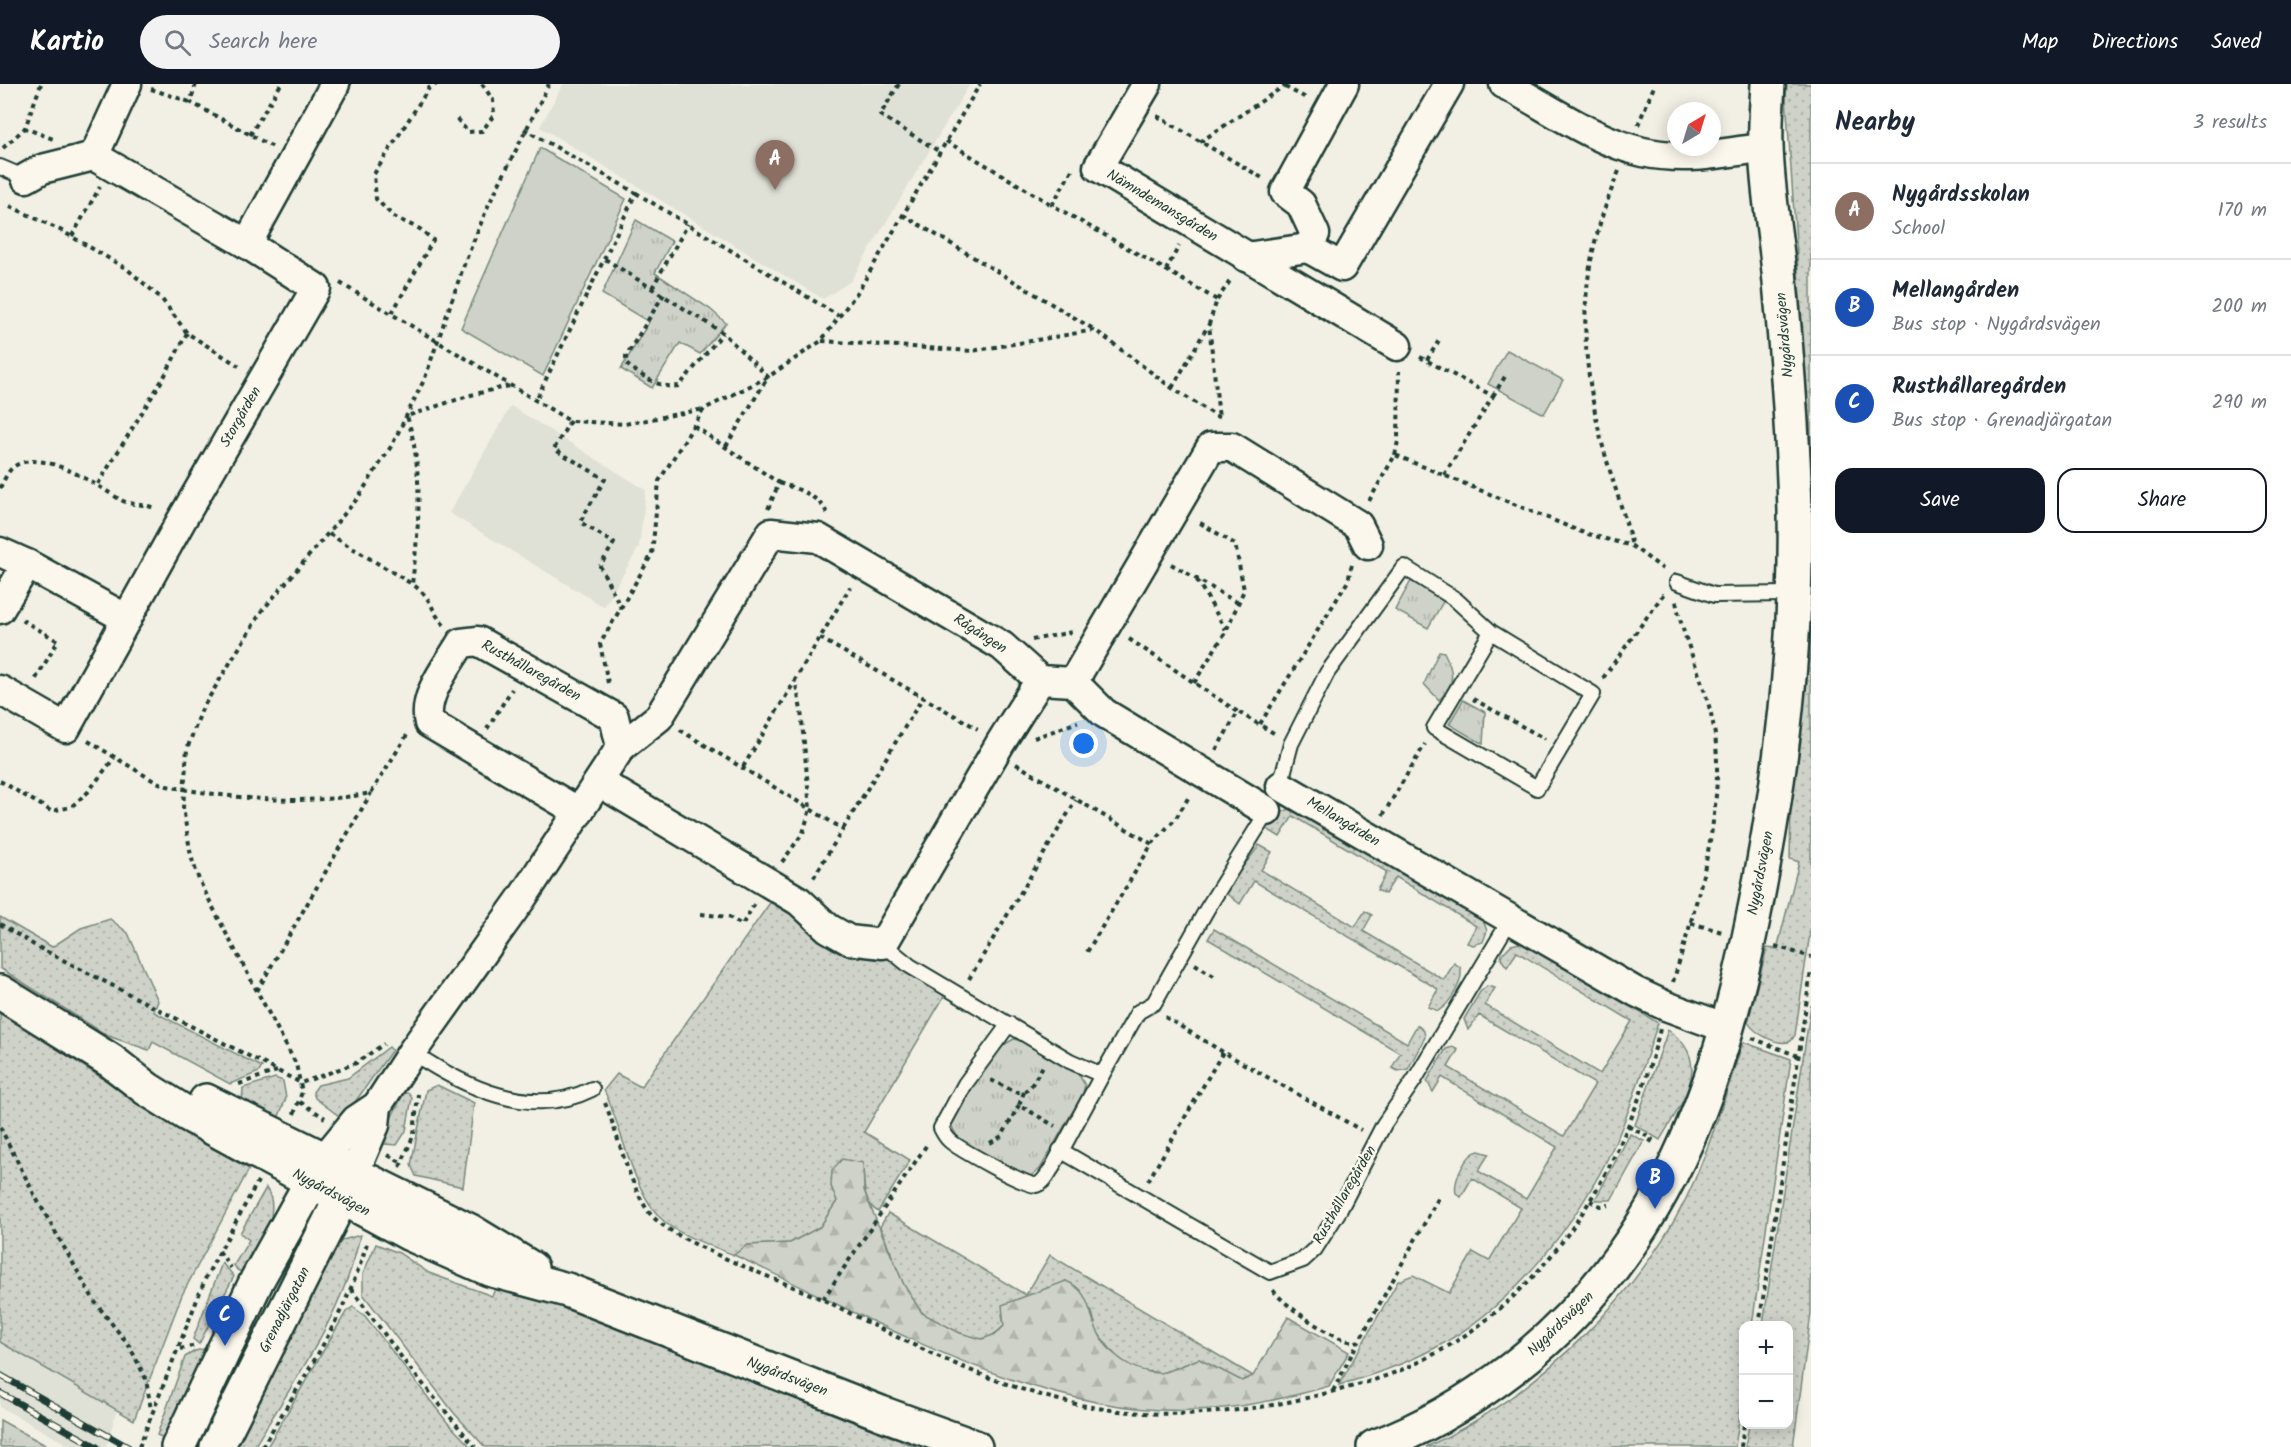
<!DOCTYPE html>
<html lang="en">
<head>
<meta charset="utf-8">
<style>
	:root { --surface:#fff; --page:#f2f2f3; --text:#1f2937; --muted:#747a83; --line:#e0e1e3; --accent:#111827 }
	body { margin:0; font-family:Kalam,sans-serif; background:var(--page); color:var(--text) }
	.controls { position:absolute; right:18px; bottom:18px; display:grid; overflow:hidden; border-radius:12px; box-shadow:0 3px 15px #0003 }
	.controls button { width:54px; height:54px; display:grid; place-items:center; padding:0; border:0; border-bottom:2px solid var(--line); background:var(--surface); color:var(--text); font:30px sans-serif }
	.compass { position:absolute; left:1667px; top:18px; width:54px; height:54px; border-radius:50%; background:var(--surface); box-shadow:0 3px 15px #0003; rotate:38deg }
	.you { position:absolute; left:1084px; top:660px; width:21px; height:21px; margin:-15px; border:4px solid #fff; border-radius:50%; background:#1a73e8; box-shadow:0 0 0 9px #1a73e833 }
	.badge { display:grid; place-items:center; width:39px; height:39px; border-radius:50%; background:var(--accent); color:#fff; font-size:20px; font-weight:700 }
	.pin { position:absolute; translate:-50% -50px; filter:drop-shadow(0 2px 3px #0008) }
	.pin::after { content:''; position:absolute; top:32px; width:21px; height:18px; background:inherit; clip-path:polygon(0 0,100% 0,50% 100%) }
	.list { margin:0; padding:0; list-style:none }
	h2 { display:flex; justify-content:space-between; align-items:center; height:78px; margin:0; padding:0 24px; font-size:26px }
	h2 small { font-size:20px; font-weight:400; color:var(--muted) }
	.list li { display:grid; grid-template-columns:39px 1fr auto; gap:18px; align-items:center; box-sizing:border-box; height:96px; padding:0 24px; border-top:2px solid var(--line) }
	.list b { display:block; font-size:22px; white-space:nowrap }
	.list p { margin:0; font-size:20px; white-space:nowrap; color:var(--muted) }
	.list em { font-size:20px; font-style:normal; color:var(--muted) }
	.actions { display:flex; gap:12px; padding:18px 24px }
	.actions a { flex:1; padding:14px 0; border:2px solid var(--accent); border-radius:18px; text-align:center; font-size:21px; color:var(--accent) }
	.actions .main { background:var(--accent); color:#fff }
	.icon { flex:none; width:33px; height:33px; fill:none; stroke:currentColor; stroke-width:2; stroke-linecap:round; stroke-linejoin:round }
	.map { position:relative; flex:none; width:1811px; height:1363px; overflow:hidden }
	header { display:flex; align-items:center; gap:36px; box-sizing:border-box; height:84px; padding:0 30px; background:var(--accent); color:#fff }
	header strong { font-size:28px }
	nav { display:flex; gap:33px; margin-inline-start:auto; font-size:21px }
	.search { width:420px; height:54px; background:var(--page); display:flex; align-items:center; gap:15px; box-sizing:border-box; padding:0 21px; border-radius:33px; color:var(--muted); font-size:22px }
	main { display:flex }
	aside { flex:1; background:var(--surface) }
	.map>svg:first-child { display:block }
	.built { fill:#e0e1d6 }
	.grass { fill:url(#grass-dots); stroke:#77887e; stroke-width:1.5 }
	.forest { fill:url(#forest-firs); stroke:#77887e; stroke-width:1.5 }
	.park { fill:url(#park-tufts); stroke:#77887e; stroke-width:1.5 }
	.garden { fill:#cfd2c8; stroke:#77887e; stroke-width:1.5 }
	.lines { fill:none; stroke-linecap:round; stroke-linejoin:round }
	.service-casing { stroke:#1f3d34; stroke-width:18 }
	.minor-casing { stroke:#1f3d34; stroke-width:33 }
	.tertiary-casing { stroke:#1f3d34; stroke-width:38 }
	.path { stroke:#1f3d34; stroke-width:4; stroke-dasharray:4.5 4.5; stroke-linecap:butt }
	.service { stroke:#fbf7ec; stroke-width:14 }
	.minor { stroke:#fbf7ec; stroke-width:28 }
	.tertiary { stroke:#fbf7ec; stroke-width:33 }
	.rail-casing { stroke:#1f3d34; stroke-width:7 }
	.rail { stroke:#fbf7ec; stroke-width:4.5; stroke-dasharray:14; stroke-linecap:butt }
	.labels { text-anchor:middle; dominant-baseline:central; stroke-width:5; stroke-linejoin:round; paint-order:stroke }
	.street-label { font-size:15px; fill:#1f3d34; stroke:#fbf7ec }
</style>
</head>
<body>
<header>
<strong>Kartio</strong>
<div class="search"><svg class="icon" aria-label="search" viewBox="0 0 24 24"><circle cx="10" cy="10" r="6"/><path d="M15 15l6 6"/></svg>Search here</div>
<nav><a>Map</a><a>Directions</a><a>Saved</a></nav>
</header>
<main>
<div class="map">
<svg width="1811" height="1363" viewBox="0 0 1811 1363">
	<defs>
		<pattern id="grass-dots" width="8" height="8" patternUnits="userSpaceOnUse" patternTransform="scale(1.5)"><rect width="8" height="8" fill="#cfd2c8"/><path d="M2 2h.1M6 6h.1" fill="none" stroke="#b1b5ac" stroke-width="1.8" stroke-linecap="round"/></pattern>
		<pattern id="forest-firs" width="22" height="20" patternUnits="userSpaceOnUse" patternTransform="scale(1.5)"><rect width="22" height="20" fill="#cfd2c8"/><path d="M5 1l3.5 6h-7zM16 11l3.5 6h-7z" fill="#b1b5ac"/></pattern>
		<pattern id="park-tufts" width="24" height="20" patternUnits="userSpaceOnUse" patternTransform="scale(1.5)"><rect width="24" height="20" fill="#cfd2c8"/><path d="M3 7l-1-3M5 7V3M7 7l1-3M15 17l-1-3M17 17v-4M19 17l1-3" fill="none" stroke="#b1b5ac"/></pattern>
	</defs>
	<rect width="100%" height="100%" fill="#f2f0e5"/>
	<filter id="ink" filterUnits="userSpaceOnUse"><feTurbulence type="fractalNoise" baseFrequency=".0167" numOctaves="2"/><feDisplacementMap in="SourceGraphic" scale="12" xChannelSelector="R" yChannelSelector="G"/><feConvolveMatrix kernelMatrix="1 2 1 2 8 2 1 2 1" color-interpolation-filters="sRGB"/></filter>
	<g filter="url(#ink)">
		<g class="built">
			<polygon points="563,0 970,0 850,198 823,215 540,43"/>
			<polygon points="511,322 646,406 639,463 604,523 449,429"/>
			<polygon points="0,1258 117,1326 106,1363 72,1363 0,1323"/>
		</g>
		<g class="grass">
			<polygon points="1787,0 1811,0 1811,373 1786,13"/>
			<path d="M1811 522V842L1795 951 1791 957C1778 963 1754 949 1748 938L1767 864 1777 865 1799 778 1790 775 1791 714Z"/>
			<polygon points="1292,724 1483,836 1487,847 1483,858 1473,861 1467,859 1476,842 1396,793 1385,810 1377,806 1387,788 1293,732 1280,753 1267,745 1277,730"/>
			<path d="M1259 761 1272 768 1261 786 1355 843 1365 827 1372 831 1363 847 1444 896 1454 879 1460 883C1465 896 1450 920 1438 927L1428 923 1438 905 1254 797 1240 820 1223 807C1234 789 1249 779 1259 761Z"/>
			<path d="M774 813 833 865 881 869 945 911 864 1048 910 1076 878 1128C862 1118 864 1097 863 1079L831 1102 837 1117 820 1143 790 1159 747 1161 734 1171C713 1162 686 1154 667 1140 633 1113 623 1045 604 1006L617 990 641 1003Z"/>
			<polygon points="0,833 52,863 81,844 110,835 128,849 158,917 154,928 262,983 259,988 230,1000 153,958 149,966 108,952 0,884"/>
			<polygon points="1214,845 1407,959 1417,941 1424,947 1425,953 1408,985 1398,987 1392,984 1400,969 1208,855"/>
			<path d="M1520 859 1540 868 1658 939C1644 979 1633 1021 1615 1059 1579 1138 1511 1225 1433 1265 1403 1281 1372 1291 1339 1301L1398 1197 1413 1191 1449 1209 1473 1168 1489 1177 1521 1124 1472 1094 1461 1113 1456 1109C1453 1097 1466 1069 1479 1067L1489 1070 1478 1087 1526 1115 1557 1063 1442 993 1433 1008 1427 997 1446 965 1453 963 1458 966 1448 983 1564 1052 1595 1000 1479 931 1468 946 1464 935 1480 908 1487 902 1495 904 1485 921 1600 990 1632 937 1517 868 1507 883 1501 875 1502 870 1511 861Z"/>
			<polygon points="1811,921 1811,1229 1793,1363 1745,1363 1749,1341 1788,1340 1788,1242 1763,1241"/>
			<polygon points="0,927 181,1046 249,1085 182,1211 134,1336 0,1258"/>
			<path d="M1668 946C1716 978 1680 1021 1660 1056L1635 1041Z"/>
			<path d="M1743 958 1791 975 1752 1241 1744 1242V1303L1735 1363H1426C1534 1315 1649 1204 1695 1095 1714 1051 1728 1003 1743 958Z"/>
			<polygon points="389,963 392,966 343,1035 315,1014 313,1008 318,1001 348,994"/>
			<polygon points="275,994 283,997 286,1014 276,1040 242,1018 243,1004"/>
			<polygon points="437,1001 474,1019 463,1103 416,1092 411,1081 426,1006"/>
			<polygon points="404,1009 409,1009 412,1014 406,1047 397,1061 384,1060 380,1056"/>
			<polygon points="1630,1050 1644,1057 1611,1116 1595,1116"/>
			<path d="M266 1104C284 1129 256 1167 245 1190L237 1186 234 1181 249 1156 240 1149Z"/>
			<path d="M888 1129 1026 1211 1050 1171 1253 1292 1242 1297 1199 1275 1162 1289 1136 1286 1116 1272 1097 1248 1092 1228 1066 1197 1002 1230 1004 1242C998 1248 989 1255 980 1255 968 1254 929 1236 921 1227 901 1205 893 1170 880 1143Z"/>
			<path d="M360 1151C345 1227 294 1297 254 1363H232L332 1166 343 1156Z"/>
			<polygon points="376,1160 399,1169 429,1189 492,1212 495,1205 538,1214 917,1363 485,1363 454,1329 363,1210 363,1190"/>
			<polygon points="222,1179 234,1192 199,1260 193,1255"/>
			<polygon points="353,1223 365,1232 447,1338 471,1363 267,1363 346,1228"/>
			<polygon points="207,1264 164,1354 157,1351 185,1273 195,1267"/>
		</g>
		<path class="forest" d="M842 1075 863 1079 864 1106 871 1124 904 1201 922 1229 960 1249 982 1255 996 1250 1004 1242 1002 1221 1066 1197C1089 1206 1088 1226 1097 1246 1107 1270 1134 1289 1159 1289 1171 1288 1187 1279 1199 1275L1242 1297 1253 1292 1288 1233 1349 1268 1329 1302C1291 1313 1253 1322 1213 1325 1047 1340 881 1238 734 1171L747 1161 790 1159 820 1143 837 1117 831 1102 832 1086Z"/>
		<g class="park">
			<polygon points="636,136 672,157 655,189 710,225 726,239 700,270 680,259 652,304 621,285 649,238 602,210"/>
			<polygon points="1411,497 1444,516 1428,544 1395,526"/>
			<path d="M1439 567 1444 568C1454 587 1456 601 1439 616L1424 600Z"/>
			<polygon points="1463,616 1485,628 1483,660 1449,640"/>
			<path d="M1014 955 1022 957 1079 991 1085 1001 1083 1009 1040 1085 1028 1094 1021 1092C999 1080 956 1065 951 1039 966 1011 985 968 1014 955Z"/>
			<polygon points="0,1336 49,1363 0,1363"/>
		</g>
		<g class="garden">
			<polygon points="540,64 626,115 543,292 461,244"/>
			<polygon points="1507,266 1563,296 1544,330 1488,300"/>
		</g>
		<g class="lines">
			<g class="service-casing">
				<g id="service">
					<polyline points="0,83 26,94"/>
					<polyline points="1677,498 1714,511 1793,510"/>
					<polyline points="1279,705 1291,660 1327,589 1404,483 1455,515 1491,548 1593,610 1537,704 1434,644 1491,548"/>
					<path d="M883 860 910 882 1070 977 1102 991 1052 1084C1047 1091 1044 1099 1036 1101 1027 1103 957 1064 949 1056 945 1052 943 1048 941 1044L965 1000 1009 940"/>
					<path d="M412 968C464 1003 531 1036 592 1005"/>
					<polyline points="1102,991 1138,928 1154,919 1207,825 1269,725"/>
					<polyline points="1060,1066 1270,1188 1303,1176 1315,1165 1339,1127 1384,1040 1415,995 1510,836"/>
				</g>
			</g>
			<g class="minor-casing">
				<g id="minor">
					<polyline points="1147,0 1098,83 1397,262"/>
					<path d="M1504 0C1548 23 1594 57 1643 68 1683 77 1727 69 1766 63"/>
					<polyline points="94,72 127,0"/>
					<polyline points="247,160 335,0"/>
					<polyline points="1308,164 1315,150 1301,120 1285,108 1344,0"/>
					<polyline points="1246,173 1308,164 1342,183 1449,0"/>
					<polyline points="0,468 27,480"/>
					<polyline points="0,525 27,480 127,535"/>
					<polyline points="1073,598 1211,363 1232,363 1358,441 1368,461"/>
					<polyline points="0,606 66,644 181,437 316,204 247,160 94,72 42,85 26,94"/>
					<polyline points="621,663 659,633 771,449 818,454 1002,562 1040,596 1073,598 1104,629 1267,727"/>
					<polyline points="599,698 799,817 828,844 849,856 883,860 1001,658 1040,596"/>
					<polyline points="1281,702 1636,908 1666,922 1726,944"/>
					<polyline points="324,1075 356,1036 377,1022"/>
					<path d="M354 1090 375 1041 377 1022 412 968 522 814 621 663 614 633 478 557 461 559C447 583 422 612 429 639L579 728"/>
				</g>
			</g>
			<g class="tertiary-casing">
				<g id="tertiary">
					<polyline points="0,908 111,977 147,1005 187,1030 410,1150 489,1185 567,1206 881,1329 975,1363"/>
					<polyline points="206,1017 470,1147 531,1184"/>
					<polyline points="178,1363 257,1196 322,1079"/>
					<polyline points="217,1363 350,1097"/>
					<path d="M1374 1363C1425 1344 1470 1317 1513 1284 1677 1157 1729 973 1764 777 1785 662 1797 544 1795 427 1793 351 1787 274 1780 198 1776 153 1767 107 1766 61 1765 41 1767 20 1768 0"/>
				</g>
			</g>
			<g class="path">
				<polyline points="41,0 25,44 53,55"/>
				<polyline points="196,0 190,18 273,63"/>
				<polyline points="899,0 880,31 940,68"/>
				<polyline points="1285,3 1308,15"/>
				<polyline points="151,5 190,18"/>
				<polyline points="1157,32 1264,95"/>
				<polyline points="457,35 468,48 482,47 494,31 493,16 482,0"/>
				<polyline points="1638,41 1655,0"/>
				<polyline points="524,45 636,109 535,318"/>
				<polyline points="250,51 281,0"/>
				<polyline points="946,57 1052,121"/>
				<polyline points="1200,58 1287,0"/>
				<polyline points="3,64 25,44"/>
				<polyline points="1072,86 1052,121 1166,186 1179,162"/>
				<path d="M1619 87C1580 179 1577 250 1599 347 1608 386 1623 423 1632 462"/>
				<polyline points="636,109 839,232"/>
				<polyline points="10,122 62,147 127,185 161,214 187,249 239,282"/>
				<polyline points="903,131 1095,246"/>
				<polyline points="72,152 100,103"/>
				<polyline points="605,175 723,249 768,293 726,362"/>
				<polyline points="1166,186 1217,216 1209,240 1219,334"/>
				<polyline points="340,199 570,337 625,340 704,325"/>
				<polyline points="652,204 688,140"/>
				<path d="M664 210 626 272V280C642 292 659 305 679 302L723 249"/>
				<polyline points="1217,216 1232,194"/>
				<polyline points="392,229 433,156 420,145 394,133 376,115 374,90 429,4 437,0"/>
				<polyline points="822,257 972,267 1095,246 1172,304 1218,333 1216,338"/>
				<polyline points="1420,273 1493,312 1444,391"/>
				<polyline points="1427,276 1441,253"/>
				<polyline points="1172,304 1209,240"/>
				<polyline points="1493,312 1506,291"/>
				<polyline points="570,337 554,365 605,395 580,438 614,459 600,482 621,524"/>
				<polyline points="694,342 779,399 768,425"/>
				<polyline points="1395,371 1398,357 1399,287"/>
				<path d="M779 399C798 405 818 411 827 429"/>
				<polyline points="98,400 164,293 187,249"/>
				<path d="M0 404C3 398 7 389 12 384 40 361 96 401 121 416 131 422 145 419 156 425"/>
				<polyline points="1369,417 1395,371 1584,449 1632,462 1663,485"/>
				<polyline points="329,450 412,500"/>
				<polyline points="1171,480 1238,519"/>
				<polyline points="1197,496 1226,546"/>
				<polyline points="22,536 58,557 34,598"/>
				<path d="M444 541C429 525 434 515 412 500 419 443 424 388 407 332L471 311 509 302"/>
				<polyline points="820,554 978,645"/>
				<polyline points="1129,555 1238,628"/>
				<polyline points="1032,556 1072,548"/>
				<polyline points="1603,594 1665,508"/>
				<polyline points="608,599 600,560 652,470 659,397 704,325 768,293 821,257 859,206 980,0"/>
				<polyline points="1194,599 1226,547 1244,506 1235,460 1197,437"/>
				<polyline points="1473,615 1545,655"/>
				<polyline points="1260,640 1348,497 1352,480"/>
				<polyline points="487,645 512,605"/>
				<polyline points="680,646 843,745 812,796"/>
				<polyline points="1034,654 1078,638"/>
				<path d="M88 657 154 697 167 702C232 715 306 722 371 709L407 651"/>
				<polyline points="1216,666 1238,628 1277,651"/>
				<polyline points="1016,680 1152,760 1087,868"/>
				<polyline points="743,683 795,597"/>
				<polyline points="0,697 51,727 71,723 88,708 114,674"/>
				<polyline points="1383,731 1425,660"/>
				<polyline points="843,745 923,613"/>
				<polyline points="1152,760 1176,734 1190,711"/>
				<polyline points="782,778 803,749 810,725 801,626 795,596 850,503"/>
				<polyline points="701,830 729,833 742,841 755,819"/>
				<polyline points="1691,839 1722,848"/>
				<polyline points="0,840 34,861 301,999 356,979 384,960"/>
				<polyline points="1775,862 1811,873"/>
				<polyline points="1195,880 1217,894"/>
				<polyline points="969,895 1076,716"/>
				<path d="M1673 898C1697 819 1731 711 1711 630 1702 591 1683 556 1676 517"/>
				<polyline points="257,907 371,709"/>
				<polyline points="1165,933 1223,968"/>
				<polyline points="1752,954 1798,972"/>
				<polyline points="991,996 1015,1008 1024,1008 1031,1002 1043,982"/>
				<polyline points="239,1000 277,987"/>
				<polyline points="1024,1008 1019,1021 1055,1042"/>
				<polyline points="300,1018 325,1034"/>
				<path d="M605 1019C619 1053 627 1095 648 1127 669 1159 796 1201 836 1222 907 1259 985 1298 1063 1317 1136 1335 1214 1333 1288 1318 1334 1308 1382 1297 1425 1275 1551 1211 1627 1079 1660 945"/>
				<polyline points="294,1030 302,1008 296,980 227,851 199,796 191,772 183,724 187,665 202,625 261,528 357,415 392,361 425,294 465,178 488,122 549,0"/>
				<polyline points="1628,1042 1652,1055 1649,1060"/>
				<polyline points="0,1043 35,1112 95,1218 130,1263 146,1295 151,1326"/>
				<polyline points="990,1059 1002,1052 1019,1021"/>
				<polyline points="388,1071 402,1079"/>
				<polyline points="400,1083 414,1050 418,1010"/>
				<polyline points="1148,1097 1223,968 1361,1046"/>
				<polyline points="1590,1117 1601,1122 1609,1121"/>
				<polyline points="219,1167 231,1184"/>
				<polyline points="351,1205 408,1282 475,1363"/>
				<path d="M1273 1206C1282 1220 1343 1264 1359 1257L1439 1113"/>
				<polyline points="823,1215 928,1059"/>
				<polyline points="1759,1242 1811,887"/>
				<polyline points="180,1265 196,1261"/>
				<polyline points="1333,1307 1358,1258"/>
				<polyline points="139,1363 206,1193 258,1097"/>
				<path d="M262 1363C301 1298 346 1232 367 1159"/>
				<polyline points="1741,1363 1744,1340"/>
			</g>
			<use href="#service" class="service"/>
			<use href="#minor" class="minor"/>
			<use href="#tertiary" class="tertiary"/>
			<g class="rail-casing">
				<g id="rail">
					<polyline points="0,1291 128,1363"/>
					<polyline points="0,1309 97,1363"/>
				</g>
			</g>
			<use href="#rail" class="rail"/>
		</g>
	</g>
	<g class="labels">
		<g class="street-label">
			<text transform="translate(1162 122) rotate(31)">Nämndemansgården</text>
			<text transform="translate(1785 251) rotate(-95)">Nygårdsvägen</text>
			<text transform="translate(241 333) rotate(-60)">Storgården</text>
			<text transform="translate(980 550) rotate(33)">Rågången</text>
			<text transform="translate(531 587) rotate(29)">Rusthållaregården</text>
			<text transform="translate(1343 738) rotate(31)">Mellangården</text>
			<text transform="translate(1761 789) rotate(-79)">Nygårdsvägen</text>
			<text transform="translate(331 1109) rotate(28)">Nygårdsvägen</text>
			<text transform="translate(1345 1111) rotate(-60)">Rusthållaregården</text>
			<text transform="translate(285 1226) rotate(-63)">Grenadjärgatan</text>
			<text transform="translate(1561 1240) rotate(-44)">Nygårdsvägen</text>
			<text transform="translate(787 1293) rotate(21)">Nygårdsvägen</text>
		</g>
	</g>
</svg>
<div class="controls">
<button>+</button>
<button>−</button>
</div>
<svg class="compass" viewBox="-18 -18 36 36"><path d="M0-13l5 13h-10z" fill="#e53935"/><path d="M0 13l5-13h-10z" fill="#747a83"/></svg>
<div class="you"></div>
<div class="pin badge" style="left:775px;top:106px;background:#8d6e63">A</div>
<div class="pin badge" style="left:1655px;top:1125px;background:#1a4fb4">B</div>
<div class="pin badge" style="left:225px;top:1262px;background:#1a4fb4">C</div>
</div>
<aside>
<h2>Nearby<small>3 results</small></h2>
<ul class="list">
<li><span class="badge" style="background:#8d6e63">A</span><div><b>Nygårdsskolan</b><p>School</p></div><em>170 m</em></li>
<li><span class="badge" style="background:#1a4fb4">B</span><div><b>Mellangården</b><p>Bus stop · Nygårdsvägen</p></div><em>200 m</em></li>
<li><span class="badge" style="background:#1a4fb4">C</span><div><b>Rusthållaregården</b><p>Bus stop · Grenadjärgatan</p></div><em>290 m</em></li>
</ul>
<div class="actions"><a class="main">Save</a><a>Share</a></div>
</aside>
</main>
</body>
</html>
